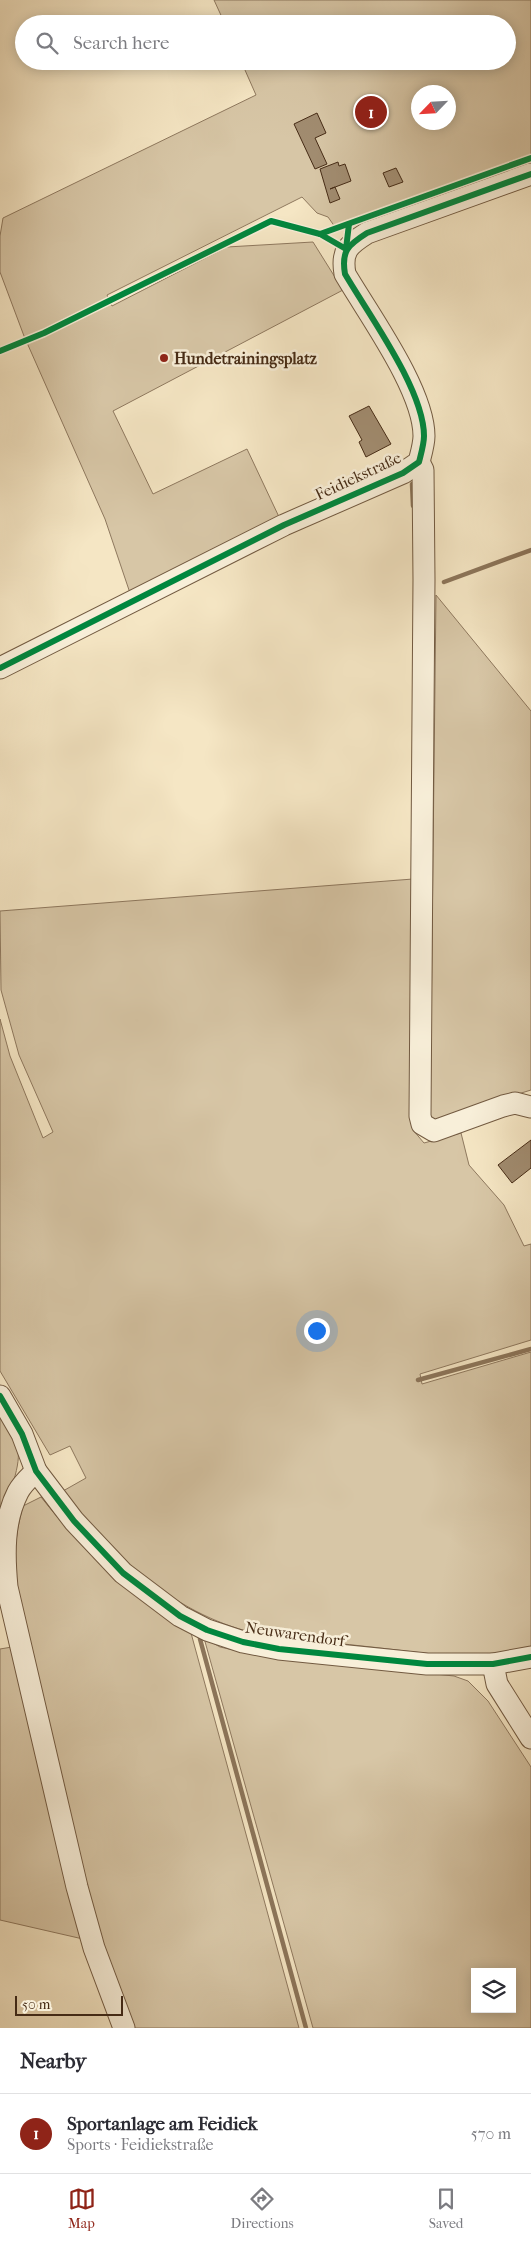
<!DOCTYPE html>
<html lang="en">
<head>
<meta charset="utf-8">
<style>
	:root { --surface:#fff; --page:#f7f7f7; --text:#2b2b33; --muted:#7c7c81; --line:#e1e1e2; --accent:#8f2418 }
	body { margin:0; font-family:"IM FELL French Canon",serif; background:var(--page); color:var(--text) }
	.controls { position:absolute; right:15px; bottom:15px; display:grid; overflow:hidden; border-radius:0px; box-shadow:0 2px 12px #0003 }
	.controls button { width:45px; height:45px; display:grid; place-items:center; padding:0; border:0; border-bottom:1px solid var(--line); background:var(--surface); color:var(--text); font:25px sans-serif }
	.compass { position:absolute; left:411px; top:85px; width:45px; height:45px; border-radius:50%; background:var(--surface); box-shadow:0 2px 12px #0003; rotate:245deg }
	.scale { position:absolute; left:15px; bottom:12px; width:108px; box-sizing:border-box; padding-left:5px; border:2px solid #462b15; border-top:0; font-size:14px; line-height:18px; white-space:nowrap; color:#462b15; -webkit-text-stroke:4px #f8efd9; paint-order:stroke }
	.you { position:absolute; left:316px; top:1330px; width:18px; height:18px; margin:-12px; border:4px solid #fff; border-radius:50%; background:#1a73e8; box-shadow:0 0 0 8px #1a73e833 }
	.badge { display:grid; place-items:center; width:32px; height:32px; border-radius:50%; background:var(--accent); color:#fff; font-size:16px; font-weight:700 }
	.pin { position:absolute; translate:-50% -50%; border:2px solid #fff; box-shadow:0 1px 5px #0006 }
	.list { margin:0; padding:0; list-style:none }
	h2 { display:flex; justify-content:space-between; align-items:center; height:65px; margin:0; padding:0 20px; font-size:21px }
	h2 small { font-size:16px; font-weight:400; color:var(--muted) }
	.list li { display:grid; grid-template-columns:32px 1fr auto; gap:15px; align-items:center; box-sizing:border-box; height:80px; padding:0 20px; border-top:1px solid var(--line) }
	.list b { display:block; font-size:19px; white-space:nowrap }
	.list p { margin:0; font-size:16px; white-space:nowrap; color:var(--muted) }
	.list em { font-size:16px; font-style:normal; color:var(--muted) }
	.icon { flex:none; width:28px; height:28px; fill:none; stroke:currentColor; stroke-width:2; stroke-linecap:round; stroke-linejoin:round }
	.map { position:relative; flex:none; width:531px; height:2028px; overflow:hidden }
	.search { position:absolute; background:var(--surface); box-shadow:0 2px 12px #0003; left:15px; right:15px; top:15px; height:55px; display:flex; align-items:center; gap:12px; box-sizing:border-box; padding:0 18px; border-radius:28px; color:var(--muted); font-size:19px }
	.sheet { height:145px; background:var(--surface) }
	nav { display:flex; justify-content:space-around; align-items:center; box-sizing:border-box; height:70px; border-top:1px solid var(--line); background:var(--surface); font-size:14px; color:var(--muted) }
	nav a { display:grid; justify-items:center; gap:2px }
	nav .on { color:var(--accent) }
	.map>svg:first-child { display:block }
	.green { fill:#d7c6a6; stroke:#8e785e; fill-rule:evenodd }
	.lines { fill:none; stroke-linecap:round; stroke-linejoin:round }
	.stream { stroke:#8c755a; stroke-width:4.5 }
	.building { fill:#a18c70; stroke:#462b15 }
	.minor-casing { stroke:#725a41; stroke-width:23 }
	.minor { stroke:#f8efd9; stroke-width:21 }
	.cycleway-casing { stroke:#f8efd9; stroke-width:9 }
	.cycleway { stroke:#00873e; stroke-width:6 }
	.poi-dot { fill:#8f2418; stroke:#f8efd9; stroke-width:2 }
	.labels { text-anchor:middle; dominant-baseline:central; stroke-width:5; stroke-linejoin:round; paint-order:stroke }
	.poi-label { font-size:16px; font-weight:bold; fill:#462b15; stroke:#f8efd9; text-anchor:start }
	.street-label { font-size:16px; fill:#462b15; stroke:#f8efd9 }
</style>
</head>
<body>
<div class="map">
<svg width="531" height="2028" viewBox="0 0 531 2028">
	<rect width="100%" height="100%" fill="#f5e6c4"/>
	<filter id="stains"><feTurbulence type="fractalNoise" baseFrequency=".004" numOctaves="4"/><feColorMatrix values="0 0 0 0 .2 0 0 0 0 .09 0 0 0 0 .02 0 0 0 .5 -.17"/></filter>
	<radialGradient id="worn" r=".72"><stop offset=".6" stop-color="#630" stop-opacity="0"/><stop offset="1" stop-color="#630" stop-opacity=".3"/></radialGradient>
	<g class="green">
		<path d="M214 0H531V154L335 227 328 217 317 213 302 197 107 295 112 306 227 247 313 242 343 290 113 411 153 494 247 449 280 519 130 593 105 519 24 336 0 272V236L3 218 256 95 241 61H507V24H225ZM418 92H448V122H418Z"/>
		<polygon points="436,595 531,711 531,1090 434,1120 430,1118"/>
		<path d="M413 879V1130L424 1143 461 1133 469 1165 504 1205 524 1246 531 1244V1340L420 1374 422 1384 531 1352V1649C515 1651 498 1655 482 1656 442 1657 402 1650 362 1646 328 1642 294 1640 260 1634 184 1620 104 1554 63 1491L86 1478 70 1446 50 1455 0 1371V1019L10 1056 43 1138 53 1132 19 1055 1 990 0 911Z"/>
		<path d="M0 1415C7 1426 16 1437 18 1450 21 1468 6 1502 0 1520Z"/>
		<path d="M41 1497C87 1555 128 1596 191 1633L299 2028H133L102 1946 85 1885 17 1592C14 1557 14 1539 23 1506Z"/>
		<path d="M204 1638 220 1647 261 1656 454 1676 468 1681 488 1701 531 1767V2028H313ZM475 1972H512V2009H475Z"/>
		<polygon points="12,1647 83,1939 0,1920 0,1649"/>
	</g>
	<g class="lines">
		<g class="stream">
			<polyline points="412,484 413,506"/>
			<polyline points="444,582 531,550"/>
			<polyline points="418,1380 531,1349"/>
			<polyline points="200,1639 306,2028"/>
		</g>
	</g>
	<g class="building">
		<polygon points="317,113 326,133 315,138 327,164 315,169 294,124"/>
		<polygon points="338,162 339,166 345,164 351,181 330,189 335,187 340,199 330,203 320,169"/>
		<polygon points="396,168 403,182 389,187 383,173"/>
		<polygon points="369,406 391,444 366,457 359,442 362,440 349,416"/>
		<polygon points="531,1140 531,1168 512,1183 498,1165"/>
	</g>
	<g class="lines">
		<g class="minor-casing">
			<g id="minor">
				<polyline points="419,462 423,470 424,579 420,1116 422,1124 434,1131 503,1106 515,1103 531,1107"/>
				<path d="M0 668 284 525 403 473 419 462C421 454 424 444 424 436 424 390 369 315 345 274 341 251 348 245 367 233L531 174"/>
				<polyline points="0,1396 22,1434 36,1471 74,1521 123,1573 180,1616 207,1630 243,1642 279,1649 427,1664 493,1664 531,1657"/>
				<path d="M36 1471C30 1477 22 1484 18 1492 3 1521 4 1555 7 1587L77 1887 94 1948 124 2028"/>
				<polyline points="493,1664 497,1684 531,1738"/>
			</g>
		</g>
		<use href="#minor" class="minor"/>
		<g class="cycleway-casing">
			<g id="cycleway">
				<polyline points="320,234 531,158"/>
				<polyline points="0,351 44,333 271,221 320,234 346,249 349,224"/>
				<path d="M0 668 284 525 403 473 419 462C421 454 424 444 424 436 424 390 369 315 345 274 341 251 348 245 367 233L531 174"/>
				<polyline points="0,1396 22,1434 36,1471 74,1521 123,1573 180,1616 207,1630 243,1642 279,1649 427,1664 493,1664 531,1657"/>
			</g>
		</g>
		<use href="#cycleway" class="cycleway"/>
	</g>
	<circle class="poi-dot" cx="164" cy="358" r="5"/>
	<g class="labels">
		<g class="poi-label">
			<text x="174" y="358">Hundetrainingsplatz</text>
		</g>
		<g class="street-label">
			<text transform="translate(358 476) rotate(-25)">Feidiekstraße</text>
			<text transform="translate(295 1634) rotate(8)">Neuwarendorf</text>
		</g>
	</g>
	<rect width="100%" height="100%" filter="url(#stains)"/>
	<rect width="100%" height="100%" fill="url(#worn)"/>
</svg>
<div class="controls">
<button><svg class="icon" aria-label="layers" viewBox="0 0 24 24"><path d="M12 4l9 5-9 5-9-5zM3 14l9 5 9-5"/></svg></button>
</div>
<svg class="compass" viewBox="-18 -18 36 36"><path d="M0-13l5 13h-10z" fill="#e53935"/><path d="M0 13l5-13h-10z" fill="#7c7c81"/></svg>
<div class="scale">50 m</div>
<div class="you"></div>
<div class="pin badge" style="left:371px;top:112px">1</div>
<div class="search"><svg class="icon" aria-label="search" viewBox="0 0 24 24"><circle cx="10" cy="10" r="6"/><path d="M15 15l6 6"/></svg>Search here</div>
</div>
<section class="sheet">
<h2>Nearby<small></small></h2>
<ul class="list">
<li><span class="badge">1</span><div><b>Sportanlage am Feidiek</b><p>Sports · Feidiekstraße</p></div><em>570 m</em></li>
</ul>
</section>
<nav>
<a class="on"><svg class="icon" aria-label="map" viewBox="0 0 24 24"><path d="M3 6l6-2 6 2 6-2v14l-6 2-6-2-6 2zM9 4v14M15 6v14"/></svg>Map</a>
<a><svg class="icon" aria-label="directions" viewBox="0 0 24 24"><path d="M12 3l9 9-9 9-9-9zM9 14v-3h6M13 9l2 2-2 2"/></svg>Directions</a>
<a><svg class="icon" aria-label="saved" viewBox="0 0 24 24"><path d="M7 4h10v16l-5-4-5 4z"/></svg>Saved</a>
</nav>
</body>
</html>
